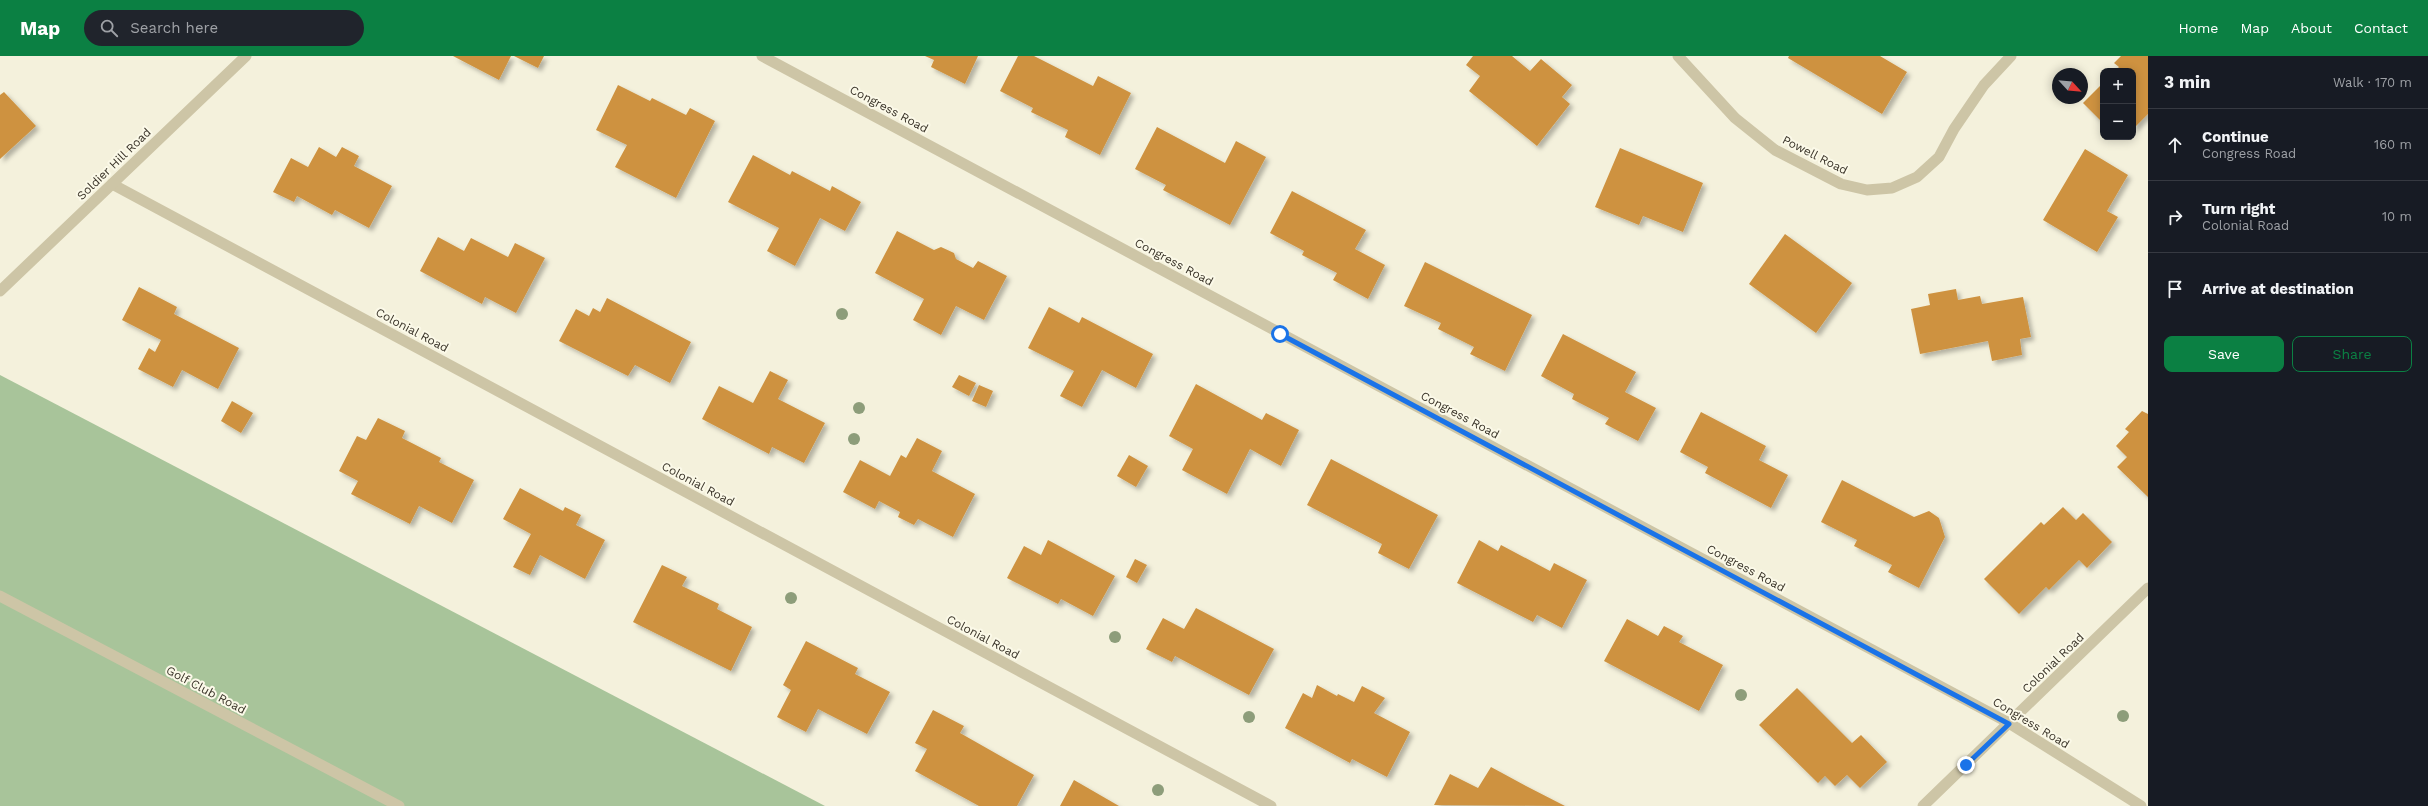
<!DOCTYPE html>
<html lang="en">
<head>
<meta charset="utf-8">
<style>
	:root { --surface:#171b24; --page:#20242c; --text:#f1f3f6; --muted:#9ea1a6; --line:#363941; --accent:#0b8043 }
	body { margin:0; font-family:"Work Sans",sans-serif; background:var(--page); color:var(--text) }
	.controls { position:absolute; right:12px; top:12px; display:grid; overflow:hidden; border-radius:8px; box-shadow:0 2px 10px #0003 }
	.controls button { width:36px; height:36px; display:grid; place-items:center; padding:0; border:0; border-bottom:1px solid var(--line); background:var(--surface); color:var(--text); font:20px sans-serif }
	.compass { position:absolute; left:2052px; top:12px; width:36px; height:36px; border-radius:50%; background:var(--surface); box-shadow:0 2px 10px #0003; rotate:116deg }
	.stop { position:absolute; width:12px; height:12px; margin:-9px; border:3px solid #1a73e8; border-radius:50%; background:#fff }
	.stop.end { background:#1a73e8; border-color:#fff; box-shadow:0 1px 4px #0008 }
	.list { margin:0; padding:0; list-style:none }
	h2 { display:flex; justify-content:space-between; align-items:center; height:52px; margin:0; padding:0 16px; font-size:17px }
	h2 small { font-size:13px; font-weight:400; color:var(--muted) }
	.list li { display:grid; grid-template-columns:26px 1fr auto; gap:12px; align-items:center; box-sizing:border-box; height:72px; padding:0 16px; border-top:1px solid var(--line) }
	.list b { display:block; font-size:15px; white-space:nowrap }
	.list p { margin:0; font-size:13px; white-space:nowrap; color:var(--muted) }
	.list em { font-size:13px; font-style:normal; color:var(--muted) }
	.actions { display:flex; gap:8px; padding:12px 16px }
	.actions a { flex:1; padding:9px 0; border:1px solid var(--accent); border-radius:8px; text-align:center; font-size:14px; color:var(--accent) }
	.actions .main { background:var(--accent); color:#fff }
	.icon { flex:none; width:22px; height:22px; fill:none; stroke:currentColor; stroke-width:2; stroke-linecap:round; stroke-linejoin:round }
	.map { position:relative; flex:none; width:2148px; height:750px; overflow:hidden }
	header { display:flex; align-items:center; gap:24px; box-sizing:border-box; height:56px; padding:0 20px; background:var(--accent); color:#fff }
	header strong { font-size:19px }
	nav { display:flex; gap:22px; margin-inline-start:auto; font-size:14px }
	.search { width:280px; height:36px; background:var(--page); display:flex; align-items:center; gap:10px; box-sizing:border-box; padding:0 14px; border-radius:22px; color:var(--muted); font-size:15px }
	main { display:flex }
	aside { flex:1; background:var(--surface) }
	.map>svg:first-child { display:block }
	.green { fill:#a8c49a }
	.building { fill:#ce923f; filter:url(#shadow) }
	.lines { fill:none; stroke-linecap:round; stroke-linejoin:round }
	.service { stroke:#cdc5a6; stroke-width:11 }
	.minor { stroke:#cdc5a6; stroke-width:11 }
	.tertiary { stroke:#cdc5a6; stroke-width:11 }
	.tree { fill:#8d9d7a }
	.route { stroke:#1a73e8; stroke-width:5 }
	.labels { text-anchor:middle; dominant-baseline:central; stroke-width:4; stroke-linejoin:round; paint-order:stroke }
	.street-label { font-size:12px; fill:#393328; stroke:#fbf9e8 }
</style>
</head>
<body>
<header>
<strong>Map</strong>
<div class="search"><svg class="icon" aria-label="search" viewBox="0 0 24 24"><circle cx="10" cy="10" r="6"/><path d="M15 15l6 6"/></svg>Search here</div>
<nav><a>Home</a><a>Map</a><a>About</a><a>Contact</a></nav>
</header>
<main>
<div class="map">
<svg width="2148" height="750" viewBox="0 0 2148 750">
	<defs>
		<filter id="shadow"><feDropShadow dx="3.5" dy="3.5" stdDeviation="2" flood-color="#0004"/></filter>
	</defs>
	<rect width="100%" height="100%" fill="#f4f1dc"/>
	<polygon class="green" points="0,319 825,750 0,750"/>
	<g class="building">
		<polygon points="453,0 511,0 499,24"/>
		<polygon points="514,0 544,0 538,12"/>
		<polygon points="925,0 978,0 965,28 931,11 934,4"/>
		<polygon points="1018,0 1034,0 1093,30 1098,20 1131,37 1100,99 1065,81 1068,74 1031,56 1033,52 1000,35"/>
		<polygon points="1473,0 1512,0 1530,15 1541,3 1572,29 1562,41 1570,48 1537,90 1469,35 1480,20 1466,9"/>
		<polygon points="1789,0 1880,0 1907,16 1882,58 1788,2"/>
		<polygon points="2121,0 2148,0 2148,58 2133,73 2133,15 2115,15 2119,11 2114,7"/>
		<polygon points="2103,27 2103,67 2083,47"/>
		<polygon points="618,29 650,45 652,42 686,59 690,52 715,65 676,142 615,111 627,89 596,74"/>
		<polygon points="4,36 36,70 0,103 0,39"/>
		<polygon points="1157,71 1225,107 1236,85 1266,101 1230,169 1163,134 1166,129 1135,113"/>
		<polygon points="319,91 336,101 342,91 359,100 354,110 392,130 369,172 335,154 332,159 297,140 294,146 273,136 291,102 308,111"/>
		<polygon points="1620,92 1703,127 1683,176 1643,160 1639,169 1595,151"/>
		<polygon points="2085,93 2128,119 2107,155 2118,161 2097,196 2043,164"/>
		<polygon points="753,99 790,119 792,115 830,135 832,130 861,146 845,175 820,162 795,210 767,195 779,172 728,146"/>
		<polygon points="1292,135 1366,174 1355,193 1385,209 1368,243 1333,224 1337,217 1302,199 1304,195 1270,177"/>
		<polygon points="897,175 934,194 941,191 954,197 956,203 973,212 978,205 1007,220 984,264 956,250 941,279 913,264 924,243 875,217"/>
		<polygon points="1785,178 1852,227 1816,277 1749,228"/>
		<polygon points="438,181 464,195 471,182 508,201 515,187 545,202 516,257 485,241 482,248 420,215"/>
		<polygon points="1425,206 1532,259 1505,315 1470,298 1474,291 1438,273 1441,267 1404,250"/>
		<polygon points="139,231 177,251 174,258 239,292 218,333 182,314 173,331 138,313 149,292 155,296 161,284 122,264"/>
		<polygon points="1956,233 1958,244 1980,240 1982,248 2023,241 2031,281 2020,283 2022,299 1992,305 1988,285 1920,298 1911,253 1930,249 1928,238"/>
		<polygon points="607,242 691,286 670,327 635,309 628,320 559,285 576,253 589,260 593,252 600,256"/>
		<polygon points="1049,251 1079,267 1082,261 1153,298 1136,332 1102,314 1082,351 1060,340 1074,315 1028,292"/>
		<polygon points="1563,278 1636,316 1625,336 1656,352 1638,385 1605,368 1609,362 1572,343 1574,338 1541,320"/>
		<polygon points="770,315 788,324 778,343 825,367 804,407 772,391 769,398 702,363 719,330 753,347"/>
		<polygon points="959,319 976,327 969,340 952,331"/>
		<polygon points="1196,328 1262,364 1266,357 1299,374 1281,410 1250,393 1227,438 1182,414 1193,393 1169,380"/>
		<polygon points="979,329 993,335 986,351 972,345"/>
		<polygon points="232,345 253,357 241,377 221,365"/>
		<polygon points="2142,355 2148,358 2148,441 2117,411 2127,401 2116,390 2129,376 2125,373"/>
		<polygon points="1701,356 1766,390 1759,404 1788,419 1771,452 1705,417 1708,411 1680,396"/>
		<polygon points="378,362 405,375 402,382 441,402 439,406 474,424 452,467 419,450 410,468 351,438 358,425 339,415 357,380 366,384"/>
		<polygon points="917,382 942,395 932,415 975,438 953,481 918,463 914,469 898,461 900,456 879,445 875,453 843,436 860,404 890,420 901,399 906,402"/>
		<polygon points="1129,399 1148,410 1136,431 1117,420"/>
		<polygon points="1331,403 1438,459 1409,513 1378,497 1382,488 1307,449"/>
		<polygon points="1842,424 1914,461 1929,455 1939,462 1945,481 1919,532 1888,516 1892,509 1854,490 1857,484 1821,466"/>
		<polygon points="520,432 563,455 565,451 581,459 576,469 605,484 585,523 540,499 530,519 513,511 531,478 503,463"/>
		<polygon points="2063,451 2076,464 2083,457 2112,486 2087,512 2079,504 2049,534 2046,531 2019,558 1984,523 2041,466 2044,469"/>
		<polygon points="1048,484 1115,520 1093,560 1061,543 1058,548 1007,522 1024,490 1041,499"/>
		<polygon points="1479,484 1498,495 1501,489 1550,515 1554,507 1587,524 1562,572 1537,559 1533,566 1457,527"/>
		<polygon points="1135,503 1147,509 1137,527 1126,521"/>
		<polygon points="662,509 687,521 682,530 719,548 717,553 752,571 731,615 633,566"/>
		<polygon points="1196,552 1274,593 1249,639 1175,600 1172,606 1146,593 1163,562 1184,573"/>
		<polygon points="1627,563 1658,580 1664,570 1683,580 1679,586 1723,609 1699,655 1604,605"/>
		<polygon points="806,585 858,612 855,618 890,636 867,678 818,653 806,676 777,661 791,634 783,629"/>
		<polygon points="1317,629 1337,640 1338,638 1354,646 1362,630 1385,642 1374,657 1410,676 1387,721 1352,703 1350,707 1285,672 1303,637 1312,642"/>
		<polygon points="1797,632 1852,687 1861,679 1887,706 1860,732 1847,719 1835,730 1825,720 1818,727 1759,669"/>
		<polygon points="933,654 964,670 960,677 1034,719 1017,750 979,750 915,715 927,693 915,687"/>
		<polygon points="1491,711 1526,730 1565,750 1434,749 1450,718 1478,732"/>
		<polygon points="1074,724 1119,750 1060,750"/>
	</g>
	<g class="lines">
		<polyline class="service" points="0,540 399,750"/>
		<g class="minor">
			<polyline points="762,0 2009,667 2141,750"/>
			<polyline points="1678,0 1735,62 1775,94 1841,128 1867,134 1892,132 1917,121 1939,101 1954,73 1984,29 2011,0"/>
			<polyline points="112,128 1271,750"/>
			<polyline points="1923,750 2148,532"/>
		</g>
		<polyline class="tertiary" points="0,235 246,0"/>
	</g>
	<g class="tree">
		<circle cx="842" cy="258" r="6"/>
		<circle cx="859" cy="352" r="6"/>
		<circle cx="854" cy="383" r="6"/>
		<circle cx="791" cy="542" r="6"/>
		<circle cx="1115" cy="581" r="6"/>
		<circle cx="1741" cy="639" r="6"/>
		<circle cx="2123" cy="660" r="6"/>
		<circle cx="1249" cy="661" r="6"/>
		<circle cx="1158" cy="734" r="6"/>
	</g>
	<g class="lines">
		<polyline class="route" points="1280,278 2009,668 1966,709"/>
	</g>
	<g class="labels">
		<g class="street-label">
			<text transform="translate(889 53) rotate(28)">Congress Road</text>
			<text transform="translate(1815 99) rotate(27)">Powell Road</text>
			<text transform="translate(114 108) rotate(-44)">Soldier Hill Road</text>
			<text transform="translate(1174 206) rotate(28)">Congress Road</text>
			<text transform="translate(412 274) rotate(28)">Colonial Road</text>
			<text transform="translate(1460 359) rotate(28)">Congress Road</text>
			<text transform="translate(698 428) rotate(28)">Colonial Road</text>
			<text transform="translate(1746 512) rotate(28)">Congress Road</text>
			<text transform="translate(983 581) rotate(28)">Colonial Road</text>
			<text transform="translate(2053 607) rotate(-44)">Colonial Road</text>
			<text transform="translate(206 634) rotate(28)">Golf Club Road</text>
			<text transform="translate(2031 667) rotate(31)">Congress Road</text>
		</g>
	</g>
</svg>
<div class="controls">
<button>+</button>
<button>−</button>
</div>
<svg class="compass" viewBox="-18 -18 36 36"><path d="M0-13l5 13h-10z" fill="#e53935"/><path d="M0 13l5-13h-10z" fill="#9ea1a6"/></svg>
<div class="stop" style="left:1280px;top:278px"></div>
<div class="stop end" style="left:1966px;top:709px"></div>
</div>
<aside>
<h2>3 min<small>Walk · 170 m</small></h2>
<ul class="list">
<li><svg class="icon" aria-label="ahead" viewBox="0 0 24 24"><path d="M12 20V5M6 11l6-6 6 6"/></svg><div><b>Continue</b><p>Congress Road</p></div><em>160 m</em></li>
<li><svg class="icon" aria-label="right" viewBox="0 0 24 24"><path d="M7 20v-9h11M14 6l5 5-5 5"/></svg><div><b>Turn right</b><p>Colonial Road</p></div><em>10 m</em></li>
<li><svg class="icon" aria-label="arrive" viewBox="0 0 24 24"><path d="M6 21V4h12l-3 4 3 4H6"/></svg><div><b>Arrive at destination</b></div></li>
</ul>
<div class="actions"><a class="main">Save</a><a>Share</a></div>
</aside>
</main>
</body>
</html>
